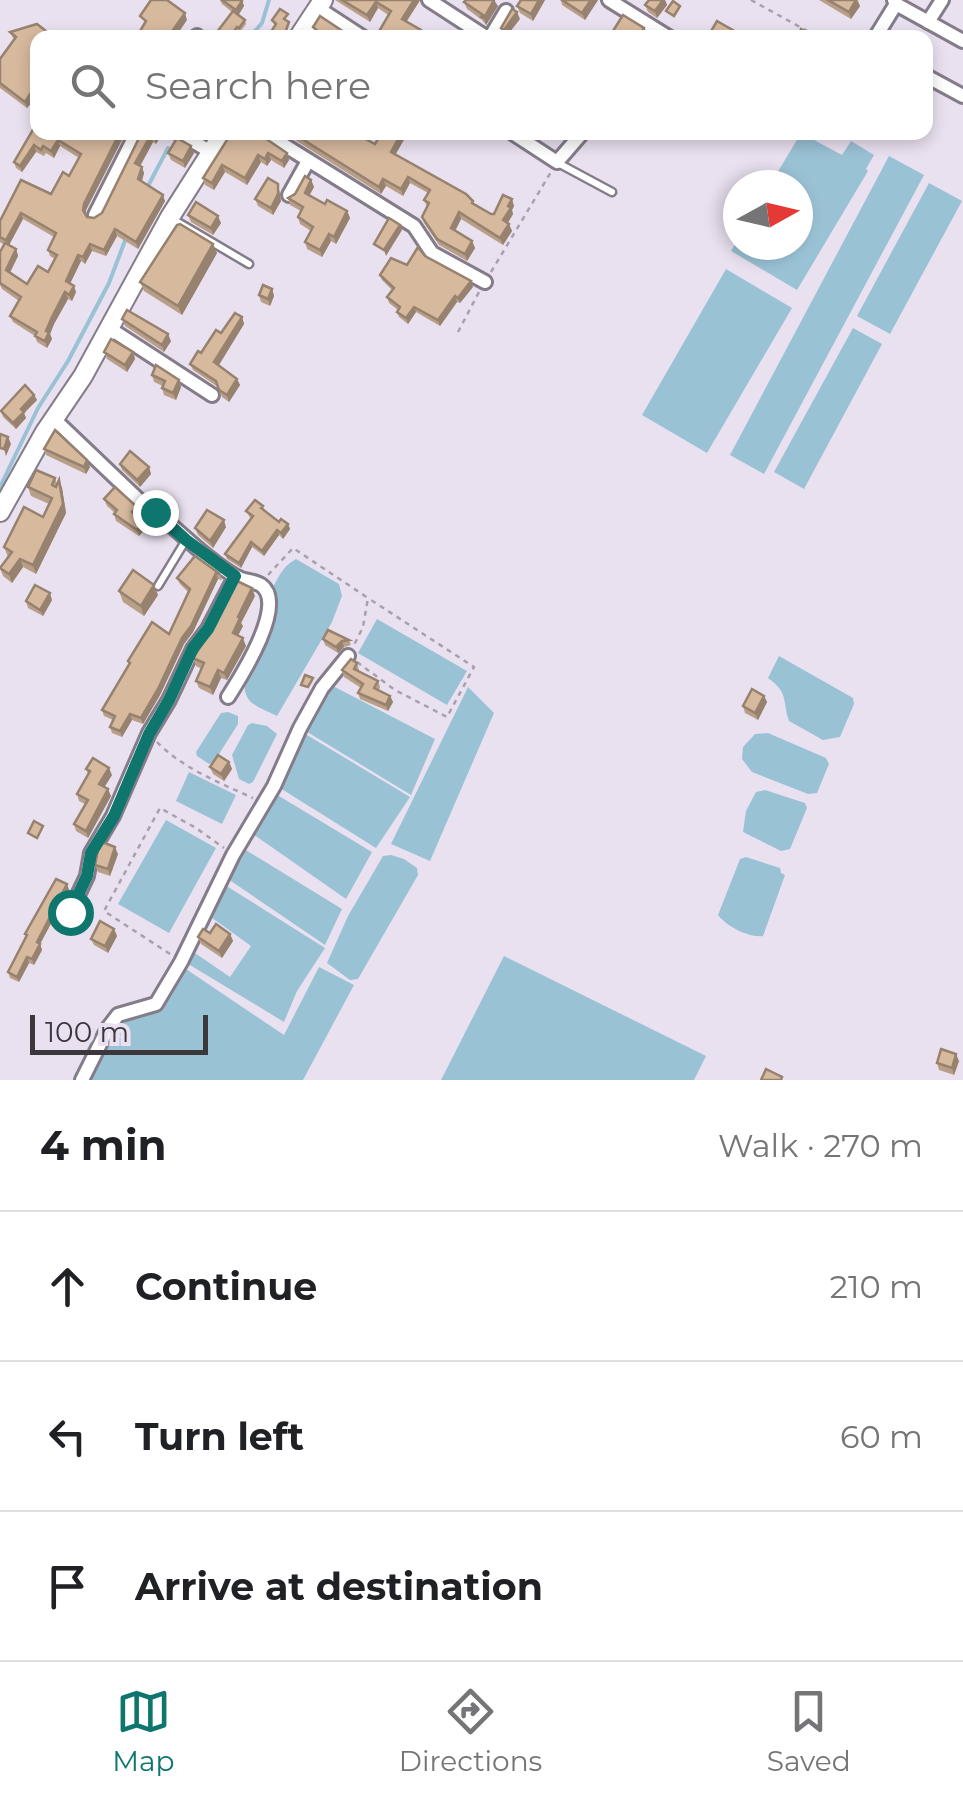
<!DOCTYPE html>
<html lang="en">
<head>
<meta charset="utf-8">
<style>
	:root { --surface:#fff; --page:#f6f6f6; --text:#202124; --muted:#757577; --line:#e0e0e0; --accent:#0f766e }
	body { margin:0; font-family:Montserrat,sans-serif; background:var(--page); color:var(--text) }
	.compass { position:absolute; left:723px; top:170px; width:90px; height:90px; border-radius:50%; background:var(--surface); box-shadow:0 5px 15px #0003; rotate:82deg }
	.scale { position:absolute; left:30px; bottom:25px; width:178px; box-sizing:border-box; padding-left:10px; border:5px solid #3b373d; border-top:0; font-size:28px; line-height:35px; white-space:nowrap; color:#3b373d; -webkit-text-stroke:8px #eae1f0; paint-order:stroke }
	.stop { position:absolute; width:30px; height:30px; margin:-22px; border:8px solid #0f766e; border-radius:50%; background:#fff }
	.stop.end { background:#0f766e; border-color:#fff; box-shadow:0 2px 10px #0008 }
	.list { margin:0; padding:0; list-style:none }
	h2 { display:flex; justify-content:space-between; align-items:center; height:130px; margin:0; padding:0 40px; font-size:42px }
	h2 small { font-size:32px; font-weight:400; color:var(--muted) }
	.list li { display:grid; grid-template-columns:65px 1fr auto; gap:30px; align-items:center; box-sizing:border-box; height:150px; padding:0 40px; border-top:2px solid var(--line) }
	.list b { display:block; font-size:38px; white-space:nowrap }
	.list em { font-size:32px; font-style:normal; color:var(--muted) }
	.icon { flex:none; width:55px; height:55px; fill:none; stroke:currentColor; stroke-width:2; stroke-linecap:round; stroke-linejoin:round }
	.map { position:relative; flex:none; width:963px; height:1080px; overflow:hidden }
	.search { position:absolute; background:var(--surface); box-shadow:0 5px 15px #0003; left:30px; right:30px; top:30px; height:110px; display:flex; align-items:center; gap:25px; box-sizing:border-box; padding:0 35px; border-radius:20px; color:var(--muted); font-size:38px }
	.sheet { height:580px; background:var(--surface) }
	nav { display:flex; justify-content:space-around; align-items:center; box-sizing:border-box; height:140px; border-top:2px solid var(--line); background:var(--surface); font-size:28px; color:var(--muted) }
	nav a { display:grid; justify-items:center; gap:5px }
	nav .on { color:var(--accent) }
	.map>svg:first-child { display:block }
	.water { fill:#9ac2d5 }
	.lines { fill:none; stroke-linecap:round; stroke-linejoin:round }
	.stream { stroke:#9ac2d5; stroke-width:4 }
	.lane-casing { stroke:#847c89; stroke-width:11 }
	.street-casing { stroke:#847c89; stroke-width:18 }
	.secondary-casing { stroke:#847c89; stroke-width:22 }
	.path { stroke:#a8a1ad; stroke-width:2.5; stroke-dasharray:5 5; stroke-linecap:butt }
	.lane { stroke:#fff; stroke-width:6 }
	.street { stroke:#fff; stroke-width:12 }
	.secondary { stroke:#fff; stroke-width:18 }
	.wall { fill:#b99f88; fill-rule:evenodd }
	.shaded-wall { fill:#96826f }
	.building { fill:#d7b99e; stroke:#96826f; stroke-width:2.5 }
	.route { stroke:#0f766e; stroke-width:12 }
</style>
</head>
<body>
<div class="map">
<svg width="963" height="1080" viewBox="0 0 963 1080">
	<rect width="100%" height="100%" fill="#eae1f0"/>
	<g class="water">
		<polygon points="801,133 842,155 851,141 874,155 866,169 868,171 797,290 731,251 738,239 738,245 798,245 798,185 770,185"/>
		<polygon points="889,156 924,175 764,474 730,455"/>
		<polygon points="929,183 962,201 890,334 857,316"/>
		<polygon points="726,269 792,308 707,453 642,415"/>
		<polygon points="853,328 882,344 804,489 774,472"/>
		<path d="M296 559 339 584 342 596 332 622 277 716C269 712 255 707 249 700 233 680 266 644 273 625 276 614 273 604 270 593 277 580 282 566 296 559Z"/>
		<polygon points="377,619 467,671 447,705 358,653"/>
		<path d="M779 656 853 698 854 704 840 737 823 740 789 721C782 700 789 693 768 678Z"/>
		<polygon points="331,685 435,739 411,795 304,730"/>
		<polygon points="468,687 494,713 430,861 391,844"/>
		<polygon points="228,712 238,716 238,724 214,762 209,764 197,756 196,752 221,713"/>
		<polygon points="252,723 267,726 277,734 253,782 249,784 239,779 232,755 248,725"/>
		<polygon points="302,732 410,797 376,848 280,788"/>
		<polygon points="768,733 826,758 829,764 817,793 808,794 752,772 742,759 743,747 755,734"/>
		<polygon points="189,772 236,795 222,824 176,801"/>
		<polygon points="765,790 805,803 807,808 790,849 781,851 743,832 746,811 756,792"/>
		<polygon points="274,793 372,852 346,899 253,834"/>
		<polygon points="166,820 216,848 169,933 118,904"/>
		<polygon points="244,849 342,909 325,945 228,879"/>
		<polygon points="391,855 404,859 417,868 418,875 358,979 350,980 327,963 348,916 383,856"/>
		<path d="M746 857 780 868 781 873 785 875 763 936C749 938 726 926 718 915L740 859Z"/>
		<polygon points="225,885 325,948 297,991 284,1022 185,962 192,951 230,977 251,946 208,915"/>
		<polygon points="504,956 706,1056 694,1080 441,1080"/>
		<polygon points="183,967 284,1035 319,967 354,985 303,1080 88,1080 119,1019 156,1013"/>
	</g>
	<g class="lines">
		<g class="stream">
			<polyline points="249,38 262,23 269,0"/>
			<polyline points="147,188 168,148"/>
			<polyline points="0,487 38,408 68,361 109,283 126,238"/>
		</g>
		<g class="lane-casing">
			<g id="lane">
				<polyline points="558,163 612,192"/>
				<polyline points="171,218 249,264"/>
				<polyline points="158,586 186,540"/>
			</g>
		</g>
		<g class="street-casing">
			<g id="street">
				<polyline points="429,0 486,37 491,36 506,11"/>
				<polyline points="609,0 670,38"/>
				<polyline points="894,0 896,4 963,41"/>
				<polyline points="318,8 364,38"/>
				<polyline points="928,22 942,0"/>
				<polyline points="196,38 197,36"/>
				<polyline points="875,38 896,4"/>
				<polyline points="926,76 963,96"/>
				<polyline points="177,132 211,152"/>
				<polyline points="263,132 414,226 432,253 485,282"/>
				<polyline points="511,132 557,162 583,132"/>
				<polyline points="289,195 308,161"/>
				<polyline points="95,215 137,132"/>
				<polyline points="109,328 212,395"/>
				<path d="M55 420 141 502C167 519 188 542 213 561 221 567 230 574 239 578 245 581 255 581 261 585 288 604 240 678 228 697"/>
				<polyline points="70,912 87,876 91,853 113,816 149,733 169,700 193,649 208,629 235,577"/>
				<polyline points="82,1080 108,1028 118,1015 156,1004 181,962 233,855 274,786 300,728 322,688 348,656"/>
			</g>
		</g>
		<g class="secondary-casing">
			<g id="secondary">
				<polyline points="298,38 323,0"/>
				<polyline points="0,512 45,432 83,376 170,217 224,132"/>
			</g>
		</g>
		<g class="path">
			<polyline points="751,0 820,38"/>
			<polyline points="491,272 551,172"/>
			<polyline points="458,332 479,292"/>
			<polyline points="268,575 293,548 368,598 363,627 354,645"/>
			<polyline points="357,662 395,690 447,717 474,667 368,598"/>
			<path d="M157 742C182 768 220 783 253 798"/>
			<polyline points="170,954 104,911 160,808 196,828 224,848"/>
		</g>
		<use href="#lane" class="lane"/>
		<use href="#street" class="street"/>
		<use href="#secondary" class="secondary"/>
	</g>
	<g class="wall">
		<polygon points="220,0 242,0 244,6 238,15 245,20 246,24 240,32 238,30 233,38 215,38 214,36 232,12 222,4"/>
		<polygon points="335,0 420,0 407,21 421,30 424,36 379,38 378,33 388,15 378,8 370,22"/>
		<polygon points="521,0 545,0 533,21 520,13 517,6"/>
		<polygon points="561,0 598,0 585,20 562,5"/>
		<polygon points="649,0 665,0 667,5 657,18 648,12 645,5"/>
		<polygon points="819,0 858,0 860,6 851,19"/>
		<polygon points="464,2 498,6 486,25 482,20 467,9"/>
		<polygon points="313,27 353,38 320,38 316,34"/>
		<polygon points="10,32 38,38 38,105 33,101 27,108 0,88 0,59 14,40"/>
		<path d="M38 121 126 132 86 210 87 217 94 218 102 213 142 132H163L156 144 153 142 140 166 144 173 142 182 165 201 138 249 117 236 106 256 92 251 85 264 81 261 70 283 76 292 72 301 68 299 54 324 50 334 52 339 47 348 37 342 35 336 13 322 10 316 19 301 2 289 0 285V252L4 245 0 242V221L51 194 69 176 79 158 60 146 54 158 46 153 44 156 36 152 22 172 16 168 14 162ZM23 219 54 237 48 250 50 256 55 259 48 272 27 284 10 273 18 256 16 249 9 245Z"/>
		<polygon points="232,132 287,153 289,160 284,168 271,160 267,166 261,162 247,185 225,172 214,190 205,185 203,178"/>
		<polygon points="286,132 330,132 336,136 338,132 365,132 363,137 375,144 382,132 405,132 406,136 395,155 491,214 514,206 512,210 513,214 508,223 512,231 503,245 461,219 455,231 472,241 475,248 467,261 439,245 424,223 422,217 427,207 424,200 428,193 410,183 403,196 386,186 381,194 287,135"/>
		<polygon points="191,146 194,153 185,168 171,160 168,153"/>
		<polygon points="311,180 314,187 309,195 325,204 347,211 350,218 336,244 331,241 322,257 307,249 305,242 311,231 300,224 298,217 301,211 290,205 288,198"/>
		<polygon points="278,184 281,201 273,215 258,206 255,199"/>
		<polygon points="188,215 221,223 213,235 191,222"/>
		<polygon points="217,253 182,315 144,291 140,282"/>
		<polygon points="425,256 473,287 460,303 457,302 440,326 416,312 408,324 399,317 397,312 398,310 389,303 387,297 392,290 382,280 380,275 407,265"/>
		<polygon points="272,289 274,296 270,306 261,302 259,295"/>
		<polygon points="242,317 244,324 219,365 237,379 240,385 229,402 222,397 218,387 193,370 190,364 221,333"/>
		<polygon points="122,319 171,341 164,352 125,326"/>
		<polygon points="104,352 133,352 135,359 127,372 107,359"/>
		<polygon points="152,375 179,380 181,387 176,400 164,395 162,388 163,386 154,382"/>
		<polygon points="34,395 37,400 24,413 26,418 16,429 3,417 1,411"/>
		<polygon points="44,449 90,467 86,474 46,455"/>
		<polygon points="120,464 149,467 151,474 140,487 122,470"/>
		<polygon points="55,478 57,484 62,488 66,513 36,574 23,567 12,583 3,576 0,568 8,557 4,547 43,517 49,504 31,496 28,487"/>
		<polygon points="104,499 137,507 139,513 137,515 146,528 139,536 116,521 114,514 115,513 107,506"/>
		<polygon points="263,506 264,511 279,522 288,524 290,529 283,539 279,535 264,556 252,547 241,568 227,559 225,554 251,519 246,511"/>
		<polygon points="226,527 213,548 198,535 195,528"/>
		<polygon points="195,556 220,574 222,580 218,579 193,632 184,644 160,695 143,724 132,720 122,737 112,733 110,727 113,720 104,716 102,710 129,665 128,661 169,634 188,592 180,584 177,578"/>
		<polygon points="119,591 158,595 144,616 123,602"/>
		<polygon points="255,596 241,623 243,626 238,636 246,646 227,680 221,678 213,695 199,688 196,681 202,669 196,666 193,658"/>
		<polygon points="52,600 43,616 28,608 26,601"/>
		<polygon points="323,639 349,640 351,645 344,647 338,653 325,645"/>
		<polygon points="357,663 359,670 358,672 378,681 380,687 379,690 390,696 393,702 388,711 360,699 358,693 361,688 344,677 342,670"/>
		<polygon points="764,696 767,702 758,720 745,713 743,706"/>
		<polygon points="229,762 232,769 224,781 213,774 210,767"/>
		<polygon points="86,769 112,775 104,787 111,796 88,838 76,831 74,824 85,804 79,801 77,794 88,774"/>
		<polygon points="118,854 110,876 98,872 95,865"/>
		<polygon points="67,884 69,890 40,944 42,950 34,965 29,963 19,982 10,978 8,972 26,937 25,934"/>
		<polygon points="114,929 117,936 108,953 94,945 91,939"/>
		<polygon points="210,933 230,934 233,941 222,958 201,944 198,937"/>
		<polygon points="959,1061 954,1075 939,1070 937,1063"/>
	</g>
	<g class="shaded-wall">
		<polygon points="414,0 420,0 419,2 404,25 402,19"/>
		<polygon points="494,0 498,6 486,25 484,18"/>
		<polygon points="539,0 545,0 533,21 531,14"/>
		<polygon points="591,0 598,0 585,20 582,13"/>
		<polygon points="663,0 665,0 667,5 657,18 655,11"/>
		<polygon points="856,0 860,6 851,19 849,12"/>
		<polygon points="242,1 244,6 238,16 236,10"/>
		<polygon points="376,2 378,8 370,22 367,15"/>
		<polygon points="517,12 520,19 506,37 504,30"/>
		<polygon points="185,13 187,20 175,38 168,38"/>
		<polygon points="30,94 33,101 27,108 25,102"/>
		<polygon points="120,132 126,132 86,210 85,217 83,210 84,204"/>
		<polygon points="157,132 163,132 156,144 154,137"/>
		<polygon points="402,132 405,132 406,136 393,159 391,152"/>
		<polygon points="151,135 153,142 138,170 135,163"/>
		<polygon points="58,140 60,146 54,158 51,151"/>
		<polygon points="34,145 36,152 22,172 20,166"/>
		<polygon points="191,146 194,153 185,168 183,161"/>
		<polygon points="268,153 271,160 267,166 265,159"/>
		<polygon points="287,153 289,160 284,168 282,161"/>
		<polygon points="258,155 261,162 247,185 245,178"/>
		<polygon points="222,165 225,172 214,190 212,183"/>
		<polygon points="142,167 144,173 140,186 138,179"/>
		<polygon points="408,177 410,183 403,196 401,189"/>
		<polygon points="383,179 386,186 381,194 379,187"/>
		<polygon points="311,180 314,187 307,200 305,193"/>
		<polygon points="278,184 281,201 273,215 271,208"/>
		<polygon points="163,195 165,201 138,249 136,242"/>
		<polygon points="512,199 514,206 512,210 513,214 505,227 503,220"/>
		<polygon points="347,211 350,218 336,244 334,237"/>
		<polygon points="459,212 461,219 453,235 451,228"/>
		<polygon points="21,213 23,219 8,247 6,240"/>
		<polygon points="218,216 221,223 213,235 211,228"/>
		<polygon points="509,224 512,231 503,245 500,238"/>
		<polygon points="400,225 402,230 386,256 384,250"/>
		<polygon points="115,229 117,236 106,256 104,250"/>
		<polygon points="329,234 331,241 322,257 320,250"/>
		<polygon points="472,241 475,248 467,261 465,254"/>
		<polygon points="90,244 92,251 85,264 83,257"/>
		<polygon points="213,244 217,253 182,315 178,306"/>
		<polygon points="16,249 18,256 8,276 6,270"/>
		<polygon points="78,255 81,261 68,288 66,281"/>
		<polygon points="471,281 473,287 460,303 458,298"/>
		<polygon points="74,286 76,292 72,301 69,295"/>
		<polygon points="272,289 274,296 270,306 268,299"/>
		<polygon points="65,292 68,299 54,324 50,334 52,339 47,348 45,341 46,331"/>
		<polygon points="455,296 457,302 440,326 438,320"/>
		<polygon points="414,307 416,312 408,324 406,318"/>
		<polygon points="242,317 244,324 217,368 214,362"/>
		<polygon points="168,334 171,341 164,352 162,345"/>
		<polygon points="133,352 135,359 127,372 125,365"/>
		<polygon points="237,379 240,385 229,402 227,395"/>
		<polygon points="179,380 181,387 176,400 173,393"/>
		<polygon points="34,395 37,400 24,413 26,418 16,429 13,423 21,409"/>
		<polygon points="8,437 11,444 6,456 4,449"/>
		<polygon points="87,460 90,467 86,474 84,467"/>
		<polygon points="149,467 151,474 140,487 137,480"/>
		<polygon points="59,480 62,488 66,513 36,574 33,565"/>
		<polygon points="224,520 226,527 213,548 210,541"/>
		<polygon points="144,522 146,528 139,536 137,530"/>
		<polygon points="288,524 290,529 283,539 281,533"/>
		<polygon points="277,530 279,535 264,556 262,551"/>
		<polygon points="251,542 252,547 241,568 239,563"/>
		<polygon points="20,559 23,567 12,583 9,574"/>
		<polygon points="216,573 218,579 193,632 184,644 160,695 143,724 141,718"/>
		<polygon points="154,585 158,595 144,616 141,606"/>
		<polygon points="252,588 255,596 241,623 243,626 235,641 233,633 238,617"/>
		<polygon points="50,593 52,600 43,616 40,610"/>
		<polygon points="243,638 246,646 227,680 224,673"/>
		<polygon points="342,641 344,647 338,653 336,647"/>
		<polygon points="218,670 221,678 213,695 210,687"/>
		<polygon points="390,696 393,702 388,711 386,705"/>
		<polygon points="764,696 767,702 758,720 755,713"/>
		<polygon points="130,714 132,720 122,737 120,731"/>
		<polygon points="229,762 232,769 224,781 221,774"/>
		<polygon points="109,768 112,775 102,791 99,784"/>
		<polygon points="108,789 111,796 88,838 86,831"/>
		<polygon points="115,847 118,854 110,876 108,869"/>
		<polygon points="67,884 69,890 40,944 42,950 34,965 32,959 37,942"/>
		<polygon points="114,929 117,936 108,953 105,946"/>
		<polygon points="230,934 233,941 222,958 219,951"/>
		<polygon points="27,957 29,963 19,982 17,977"/>
		<polygon points="956,1054 959,1061 954,1075 952,1068"/>
	</g>
	<g class="building">
		<polygon points="151,0 167,0 185,13 168,37 169,38 136,38 146,21 140,16"/>
		<polygon points="222,0 241,0 242,1 236,10"/>
		<polygon points="342,0 414,0 402,19 421,30 417,38 386,38 378,33 391,11 376,2 367,15"/>
		<polygon points="466,0 494,0 484,18 481,17 483,15 464,2"/>
		<polygon points="521,0 539,0 531,14 517,6"/>
		<polygon points="562,0 591,0 582,13"/>
		<polygon points="649,0 663,0 655,11 645,5"/>
		<polygon points="828,0 856,0 849,12"/>
		<polygon points="673,1 680,6 674,16 666,11"/>
		<polygon points="280,9 288,14 284,19 289,22 284,36 270,38 269,35 276,24 272,20"/>
		<polygon points="512,9 517,12 504,30 501,28"/>
		<polygon points="233,11 245,20 239,28 237,27 229,38 217,38 214,36"/>
		<polygon points="623,15 644,28 638,38 623,38 613,31"/>
		<polygon points="320,16 353,38 326,38 313,27"/>
		<polygon points="717,21 743,36 742,38 707,38"/>
		<polygon points="37,24 55,38 38,38 38,100 30,94 25,102 0,83 0,59 16,37 10,32"/>
		<polygon points="801,29 819,38 797,38"/>
		<polygon points="38,121 38,132 120,132 84,204 83,210 87,217 94,218 102,213 142,132 157,132 154,137 151,135 135,163 142,167 138,179 163,195 136,242 115,229 104,250 90,244 83,257 78,255 66,281 74,286 69,295 65,292 52,317 46,331 49,332 45,341 35,336 37,332 10,316 21,297 0,283 0,252 5,243 16,249 6,270 27,284 38,266 48,272 57,255 48,250 56,233 21,213 6,240 0,237 0,221 21,180 51,194 63,172 69,176 81,154 58,140 51,151 43,146 41,150 34,145 20,166 14,162"/>
		<polygon points="232,132 256,132 287,153 282,161 268,153 265,159 258,155 245,178 222,165 212,183 203,178"/>
		<polygon points="291,132 330,132 336,136 338,132 359,132 358,135 375,144 382,132 402,132 391,152 466,194 473,201 472,203 491,214 494,214 503,195 512,199 508,206 511,208 503,220 509,224 500,238 459,212 451,228 472,241 465,254 437,239 422,217 429,203 424,200 430,190 408,177 401,189 383,179 379,187"/>
		<polygon points="177,138 191,146 183,161 168,153"/>
		<polygon points="305,176 311,180 305,193 325,204 327,200 347,211 334,237 329,234 320,250 305,242 313,227 298,217 303,207 288,198 295,194"/>
		<polygon points="268,178 278,184 278,194 271,208 255,199"/>
		<polygon points="196,202 218,216 211,228 188,215"/>
		<polygon points="389,218 400,225 384,250 374,244"/>
		<polygon points="180,224 213,244 178,306 140,282 177,225"/>
		<polygon points="418,247 425,256 471,281 458,298 455,296 438,320 414,307 406,318 397,312 400,307 387,297 394,288 380,275 391,258 407,265"/>
		<polygon points="263,285 272,289 268,299 259,295"/>
		<polygon points="127,310 168,334 162,345 122,319"/>
		<polygon points="235,313 242,317 214,362 237,379 227,395 219,390 216,381 190,364 198,351 201,353 216,330 221,333"/>
		<polygon points="111,339 133,352 125,365 104,352"/>
		<polygon points="156,365 179,380 173,393 162,388 165,381 152,375"/>
		<polygon points="25,385 34,395 21,409 24,412 13,423 1,411"/>
		<polygon points="55,430 87,460 84,467 44,449"/>
		<polygon points="0,434 8,437 4,449 0,448"/>
		<polygon points="130,451 149,467 137,480 120,464"/>
		<polygon points="36,470 55,478 52,485 56,487 59,480 63,504 33,565 20,559 9,574 0,568 12,552 4,547 24,507 43,517 52,498 28,487"/>
		<polygon points="115,487 137,507 132,512 144,522 137,530 114,514 117,510 104,499"/>
		<polygon points="255,500 263,506 261,508 279,522 281,519 288,524 281,533 277,530 262,551 251,542 239,563 225,554 253,516 246,511"/>
		<polygon points="207,510 224,520 210,541 195,528"/>
		<polygon points="195,556 220,574 216,573 191,626 182,638 158,689 141,718 130,714 120,731 110,727 115,716 102,710 130,663 128,661 152,622 169,634 190,589 177,578"/>
		<polygon points="133,570 154,585 141,606 119,591"/>
		<polygon points="237,581 252,588 238,617 240,618 233,633 243,638 224,673 218,670 210,687 196,681 204,663 193,658 214,626"/>
		<polygon points="35,585 50,593 40,610 26,601"/>
		<polygon points="328,630 349,640 342,641 336,647 323,639"/>
		<polygon points="351,659 357,663 354,669 378,681 374,688 390,696 386,705 358,693 363,684 342,670"/>
		<polygon points="305,675 313,678 308,687 301,685"/>
		<polygon points="752,689 764,696 755,713 743,706"/>
		<polygon points="218,755 229,762 221,774 210,767"/>
		<polygon points="93,758 109,768 99,784 108,789 86,831 74,824 88,800 77,794 90,771 86,769"/>
		<polygon points="34,821 43,826 37,838 28,833"/>
		<polygon points="102,842 115,847 108,869 95,865 98,850"/>
		<polygon points="56,879 67,884 37,942 40,944 32,959 27,957 17,977 8,972 27,935 25,934"/>
		<polygon points="100,921 114,929 105,946 91,939"/>
		<polygon points="216,924 230,934 219,951 198,937 203,929 210,933"/>
		<polygon points="941,1049 956,1054 952,1068 937,1063"/>
		<polygon points="766,1069 782,1077 781,1080 761,1080"/>
	</g>
	<g class="lines">
		<polyline class="route" points="70,912 87,876 91,853 114,816 149,734 169,700 193,648 208,629 235,576 186,540 155,512"/>
	</g>
</svg>
<svg class="compass" viewBox="-18 -18 36 36"><path d="M0-13l5 13h-10z" fill="#e53935"/><path d="M0 13l5-13h-10z" fill="#757577"/></svg>
<div class="scale">100 m</div>
<div class="stop" style="left:70px;top:912px"></div>
<div class="stop end" style="left:155px;top:512px"></div>
<div class="search"><svg class="icon" aria-label="search" viewBox="0 0 24 24"><circle cx="10" cy="10" r="6"/><path d="M15 15l6 6"/></svg>Search here</div>
</div>
<section class="sheet">
<h2>4 min<small>Walk · 270 m</small></h2>
<ul class="list">
<li><svg class="icon" aria-label="ahead" viewBox="0 0 24 24"><path d="M12 20V5M6 11l6-6 6 6"/></svg><div><b>Continue</b></div><em>210 m</em></li>
<li><svg class="icon" aria-label="left" viewBox="0 0 24 24"><path d="M17 20v-9H6M10 6l-5 5 5 5"/></svg><div><b>Turn left</b></div><em>60 m</em></li>
<li><svg class="icon" aria-label="arrive" viewBox="0 0 24 24"><path d="M6 21V4h12l-3 4 3 4H6"/></svg><div><b>Arrive at destination</b></div></li>
</ul>
</section>
<nav>
<a class="on"><svg class="icon" aria-label="map" viewBox="0 0 24 24"><path d="M3 6l6-2 6 2 6-2v14l-6 2-6-2-6 2zM9 4v14M15 6v14"/></svg>Map</a>
<a><svg class="icon" aria-label="directions" viewBox="0 0 24 24"><path d="M12 3l9 9-9 9-9-9zM9 14v-3h6M13 9l2 2-2 2"/></svg>Directions</a>
<a><svg class="icon" aria-label="saved" viewBox="0 0 24 24"><path d="M7 4h10v16l-5-4-5 4z"/></svg>Saved</a>
</nav>
</body>
</html>
